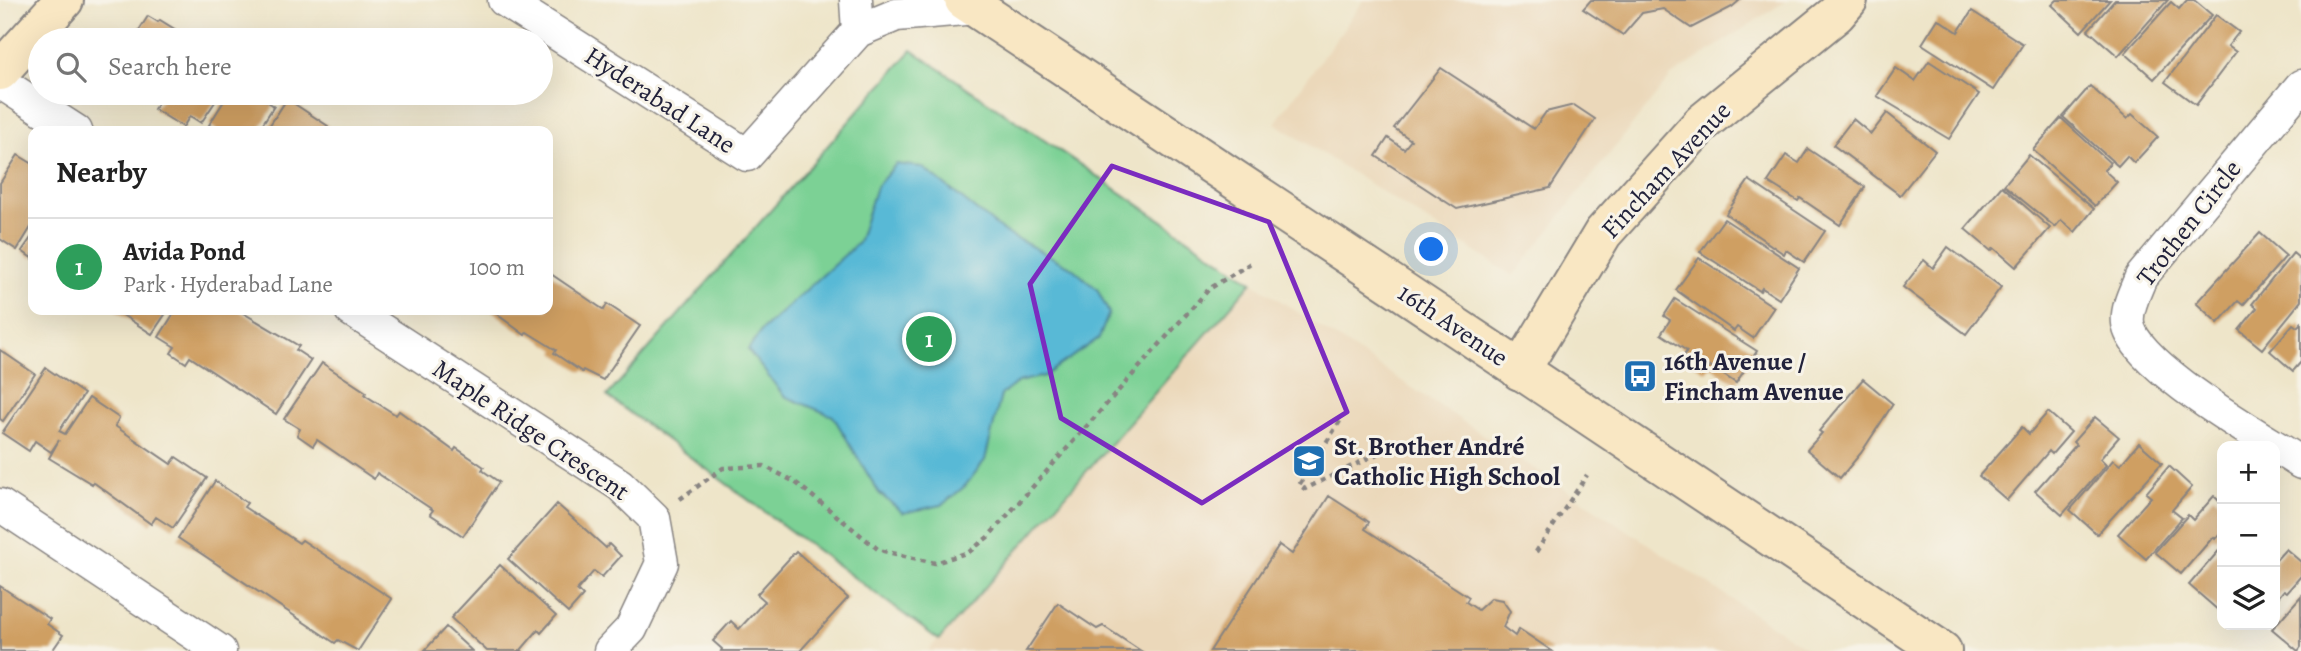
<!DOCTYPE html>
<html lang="en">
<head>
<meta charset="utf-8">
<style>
	:root { --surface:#fff; --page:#f2f2f2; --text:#222; --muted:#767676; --line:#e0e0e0; --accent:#0b8043 }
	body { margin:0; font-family:Alegreya,serif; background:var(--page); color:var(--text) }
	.controls { position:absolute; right:21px; bottom:21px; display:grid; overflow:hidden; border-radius:14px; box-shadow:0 7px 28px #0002 }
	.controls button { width:63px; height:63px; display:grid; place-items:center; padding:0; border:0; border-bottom:2px solid var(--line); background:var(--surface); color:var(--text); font:35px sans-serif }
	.you { position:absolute; left:1432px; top:250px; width:24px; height:24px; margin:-18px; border:5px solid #fff; border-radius:50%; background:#1a73e8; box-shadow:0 0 0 10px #1a73e833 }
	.badge { display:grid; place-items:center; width:46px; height:46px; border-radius:50%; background:var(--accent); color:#fff; font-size:23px; font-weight:700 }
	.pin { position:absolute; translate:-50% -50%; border:4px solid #fff; box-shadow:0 2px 7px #0006 }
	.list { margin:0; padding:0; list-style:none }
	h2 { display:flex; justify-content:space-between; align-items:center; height:91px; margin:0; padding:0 28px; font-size:30px }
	h2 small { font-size:23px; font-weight:400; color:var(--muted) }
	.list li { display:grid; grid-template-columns:46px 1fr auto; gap:21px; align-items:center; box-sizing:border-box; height:98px; padding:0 28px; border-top:2px solid var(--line) }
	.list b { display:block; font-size:26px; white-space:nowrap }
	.list p { margin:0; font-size:23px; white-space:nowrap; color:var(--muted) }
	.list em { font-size:23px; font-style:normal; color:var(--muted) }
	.icon { flex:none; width:38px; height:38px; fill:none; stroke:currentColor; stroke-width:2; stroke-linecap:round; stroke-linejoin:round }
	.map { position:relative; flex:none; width:2301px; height:651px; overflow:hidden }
	.search { position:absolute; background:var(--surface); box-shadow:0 7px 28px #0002; left:28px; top:28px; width:525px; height:77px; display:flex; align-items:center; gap:18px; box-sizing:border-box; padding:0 24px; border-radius:38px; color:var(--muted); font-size:26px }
	.panel { position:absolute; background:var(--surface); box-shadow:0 7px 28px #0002; left:28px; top:126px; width:525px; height:189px; border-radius:14px }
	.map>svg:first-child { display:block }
	.built { fill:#ebd8ba }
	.green { fill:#7cd195; stroke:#4f7a68; stroke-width:2 }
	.water { fill:#58b9d6; stroke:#3d6e88; stroke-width:2 }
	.building { fill:#cf9f62 }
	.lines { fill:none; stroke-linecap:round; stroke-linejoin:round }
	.street-casing { stroke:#888482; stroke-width:35 }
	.secondary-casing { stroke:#888482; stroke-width:42 }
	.path { stroke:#888482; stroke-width:4.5; stroke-dasharray:5 5; stroke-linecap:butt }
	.street { stroke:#fff; stroke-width:32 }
	.secondary { stroke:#f9e7c3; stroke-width:38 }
	.marked { fill:none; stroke:#7b2cbf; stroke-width:5; stroke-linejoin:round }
	.labels { text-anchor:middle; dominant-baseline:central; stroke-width:6; stroke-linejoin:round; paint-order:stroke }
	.street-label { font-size:26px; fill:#22223b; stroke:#f7f3e8 }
	.poi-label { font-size:26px; font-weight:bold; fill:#22223b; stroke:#f7f3e8; text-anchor:start }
</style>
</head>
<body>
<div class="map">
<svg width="2301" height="651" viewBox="0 0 2301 651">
	<rect width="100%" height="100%" fill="#f7f3e8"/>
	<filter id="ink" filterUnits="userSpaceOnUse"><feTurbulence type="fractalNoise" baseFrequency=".0143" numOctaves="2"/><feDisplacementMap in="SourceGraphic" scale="14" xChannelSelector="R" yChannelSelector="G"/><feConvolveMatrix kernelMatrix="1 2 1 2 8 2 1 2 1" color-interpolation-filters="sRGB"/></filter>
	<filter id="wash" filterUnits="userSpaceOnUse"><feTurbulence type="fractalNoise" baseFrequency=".00686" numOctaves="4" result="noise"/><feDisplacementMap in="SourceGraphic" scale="28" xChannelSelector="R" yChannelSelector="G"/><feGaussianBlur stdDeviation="1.57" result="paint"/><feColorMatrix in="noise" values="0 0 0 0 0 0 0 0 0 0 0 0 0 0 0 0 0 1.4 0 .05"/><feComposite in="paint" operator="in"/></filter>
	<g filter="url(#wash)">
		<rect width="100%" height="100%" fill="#eee5c9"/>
		<g class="built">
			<polygon points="1364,0 1787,0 1671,76 1513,276 1275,123"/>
			<polygon points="1252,282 1810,651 928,651"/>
		</g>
		<polygon class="green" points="912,50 1252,282 939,640 607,396"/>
		<polygon class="water" points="896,164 922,167 1004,232 1071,267 1097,289 1109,313 1099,338 1044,376 1018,382 1001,395 985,460 965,486 942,505 903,513 879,493 833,416 784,396 748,350 762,330 858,243 876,187"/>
		<g id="blocks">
			<g class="building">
				<polygon points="1591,0 1740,0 1732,7 1691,28 1663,9 1642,13 1623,35 1583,9"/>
				<polygon points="2057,0 2110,0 2081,32 2052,5"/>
				<polygon points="2115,0 2168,0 2118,56 2088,30"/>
				<polygon points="2187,0 2194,0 2212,15 2154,79 2125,53 2171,2 2179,9"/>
				<polygon points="1972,11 2023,44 1993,90 1922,44 1938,19 1958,32"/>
				<polygon points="2216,15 2239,32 2228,46 2236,52 2196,105 2165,82"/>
				<polygon points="148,16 158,22 160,20 176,30 174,32 187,40 133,40"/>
				<polygon points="1929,61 1979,94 1949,139 1877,96 1896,68 1915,81"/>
				<polygon points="1441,68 1534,129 1546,112 1574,105 1595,119 1550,188 1457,209 1376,156 1388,138 1404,149 1411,140 1394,128"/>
				<polygon points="2090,86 2127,119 2132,114 2158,137 2134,163 2127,156 2118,166 2063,117"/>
				<polygon points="165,93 221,93 201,123 190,116 183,127 154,109"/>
				<polygon points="229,93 254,93 274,106 258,131 218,131 209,125"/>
				<polygon points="287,99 328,126 325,131 266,131"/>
				<polygon points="1887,113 1935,151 1900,195 1833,145 1853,119 1871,134"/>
				<polygon points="2061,118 2110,163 2104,170 2117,182 2095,206 2033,150"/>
				<polygon points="1808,149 1865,187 1840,225 1800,198 1798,201 1768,182 1786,155 1799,163"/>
				<polygon points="18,155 33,164 33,224 17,250 0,239 0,183"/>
				<polygon points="2029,155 2094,209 2075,232 2061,220 2055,227 2004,185"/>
				<polygon points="1749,180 1825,231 1804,262 1786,250 1784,254 1726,214"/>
				<polygon points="2002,186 2050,228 2016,267 1994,248 1991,251 1965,229"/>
				<polygon points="1724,219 1799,268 1779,299 1762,288 1760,291 1700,252"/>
				<polygon points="2260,233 2286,256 2243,305 2238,301 2218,323 2196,303"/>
				<polygon points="33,235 33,259 22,251"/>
				<polygon points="1948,247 2001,287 1966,334 1903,287 1924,260 1933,268"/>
				<polygon points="2293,253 2301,260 2301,301 2262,349 2239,330 2257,308 2252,304"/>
				<polygon points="1699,258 1774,307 1753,338 1737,327 1734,331 1676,290"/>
				<polygon points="548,272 604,310 607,304 640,326 603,380 583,370 582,372 554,353 556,350 527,332 525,335 491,310 548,310"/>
				<polygon points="1675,299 1757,351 1736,383 1710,366 1706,372 1683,357 1687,351 1661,334 1670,320 1664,316"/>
				<polygon points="115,310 168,310 152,334"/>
				<polygon points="176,310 238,310 299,346 296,350 311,360 276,414 190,357 186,363 171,353 175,347 159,337"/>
				<polygon points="2301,323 2301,362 2293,371 2270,351 2293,324 2297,327"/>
				<polygon points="0,350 35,374 3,421 0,419"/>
				<polygon points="322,363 366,392 365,395 396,415 399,411 454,451 456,448 484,467 482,470 499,482 463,536 430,514 433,510 377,473 374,479 317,440 313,446 297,435 300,429 284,419"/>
				<polygon points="46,368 84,394 59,431 65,434 89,398 119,418 115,426 171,464 176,457 207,478 173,528 156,517 151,524 93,482 92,484 49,458 59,440 51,452 35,441 29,451 2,433"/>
				<polygon points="1863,379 1893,404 1861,453 1840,478 1807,450 1822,433 1819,431"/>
				<polygon points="2048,412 2071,432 2052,454 2049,451 2007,500 1979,476 2022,427 2029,434"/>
				<polygon points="2095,417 2119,437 2100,459 2106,465 2062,515 2035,491 2076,445 2073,442"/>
				<polygon points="2139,443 2162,463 2097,534 2070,510 2113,460 2120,465"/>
				<polygon points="2169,466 2192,487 2172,510 2182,518 2146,559 2118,534 2151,497 2146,493"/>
				<polygon points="215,481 247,503 244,507 299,543 302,540 392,599 358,651 338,640 335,643 178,538"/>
				<polygon points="1329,496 1369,522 1365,529 1469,597 1466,602 1478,610 1491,598 1502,600 1510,611 1503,627 1515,636 1519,629 1552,651 1210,651 1279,545 1292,554"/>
				<polygon points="2214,496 2222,504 2222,531 2215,539 2213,537 2181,574 2155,552 2188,515 2193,520"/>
				<polygon points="557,504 606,548 609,544 621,556 602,577 594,571 577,590 583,596 568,613 508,559"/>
				<polygon points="2222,547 2222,607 2219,611 2189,585"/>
				<polygon points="2286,549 2301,562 2301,576 2287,592 2284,590 2275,601 2275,561"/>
				<polygon points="796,551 848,598 800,651 721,651 722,649 713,641 731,621 739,629 765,601 757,594"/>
				<polygon points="500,565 556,616 541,633 538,630 521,650 522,651 487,651 451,618"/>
				<polygon points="0,586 50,619 47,624 63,635 52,651 0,651"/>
				<polygon points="2301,596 2301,647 2298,651 2272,629"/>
				<polygon points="1058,603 1097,629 1103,626 1141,651 1026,651"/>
				<polygon points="446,627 472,651 424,651"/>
			</g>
		</g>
	</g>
	<g filter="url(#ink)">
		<use href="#blocks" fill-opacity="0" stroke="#888482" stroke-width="2"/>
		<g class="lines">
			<g class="street-casing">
				<g id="street">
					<polyline points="504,0 747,155 858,31 896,15 976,8"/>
					<polyline points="856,0 858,31"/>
					<polyline points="0,82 76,131"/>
					<path d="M2301 86 2141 277C2136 290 2126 308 2128 323 2132 365 2265 439 2301 463"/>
					<polyline points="351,310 620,485 654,518 662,563 631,629 610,651"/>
					<polyline points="0,505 220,651"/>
				</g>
			</g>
			<g class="secondary-casing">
				<g id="secondary">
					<path d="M964 0C1291 215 1616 435 1942 651"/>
					<polyline points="0,71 64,0"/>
					<polyline points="1520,371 1603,233 1702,123 1836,14 1848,0"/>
				</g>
			</g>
			<g class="path">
				<polyline points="1340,421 1299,485 1305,489 1385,450"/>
				<polyline points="680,499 723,468 764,466 795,482 879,550 935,563 969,552 988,537 1209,289 1254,261"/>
				<polyline points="1536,552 1587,475"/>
			</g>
			<use href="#street" class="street"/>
			<use href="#secondary" class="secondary"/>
		</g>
	</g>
	<path class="marked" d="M1112 166 1269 222 1347 412 1202 503 1061 418 1030 284Z"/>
	<defs>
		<g id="bus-square" transform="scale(1.75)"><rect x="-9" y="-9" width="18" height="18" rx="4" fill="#1f6fb2" stroke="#f7f3e8"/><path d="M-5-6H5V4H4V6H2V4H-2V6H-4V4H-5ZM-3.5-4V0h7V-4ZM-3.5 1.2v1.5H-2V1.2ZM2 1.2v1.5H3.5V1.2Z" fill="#fff"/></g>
		<g id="school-square" transform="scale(1.75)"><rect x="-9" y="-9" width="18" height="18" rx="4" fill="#1f6fb2" stroke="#f7f3e8"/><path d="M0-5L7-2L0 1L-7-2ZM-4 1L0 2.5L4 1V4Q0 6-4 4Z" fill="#fff"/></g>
	</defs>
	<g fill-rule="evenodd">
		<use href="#bus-square" x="1640" y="376"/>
		<use href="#school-square" x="1309" y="461"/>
	</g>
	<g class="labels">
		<g class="street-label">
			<text transform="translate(660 100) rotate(33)">Hyderabad Lane</text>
			<text transform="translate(1666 170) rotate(-47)">Fincham Avenue</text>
			<text transform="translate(2189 223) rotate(-52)">Trothen Circle</text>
			<text transform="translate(1453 325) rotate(34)">16th Avenue</text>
			<text transform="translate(531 430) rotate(34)">Maple Ridge Crescent</text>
		</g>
		<g class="poi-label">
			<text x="1664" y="361">16th Avenue /<tspan x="1664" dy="30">Fincham Avenue</tspan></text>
			<text x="1334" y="446">St. Brother André<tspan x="1334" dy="30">Catholic High School</tspan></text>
		</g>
	</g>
</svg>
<div class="controls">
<button>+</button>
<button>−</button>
<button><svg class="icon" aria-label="layers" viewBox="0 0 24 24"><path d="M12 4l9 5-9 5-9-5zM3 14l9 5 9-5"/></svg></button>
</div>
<div class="you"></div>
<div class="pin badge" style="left:929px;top:339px;background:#2e9e5b">1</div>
<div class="search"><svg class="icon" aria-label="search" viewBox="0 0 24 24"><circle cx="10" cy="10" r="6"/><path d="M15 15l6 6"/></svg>Search here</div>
<section class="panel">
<h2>Nearby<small></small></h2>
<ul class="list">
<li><span class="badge" style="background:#2e9e5b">1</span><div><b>Avida Pond</b><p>Park · Hyderabad Lane</p></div><em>100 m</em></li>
</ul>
</section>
</div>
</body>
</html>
